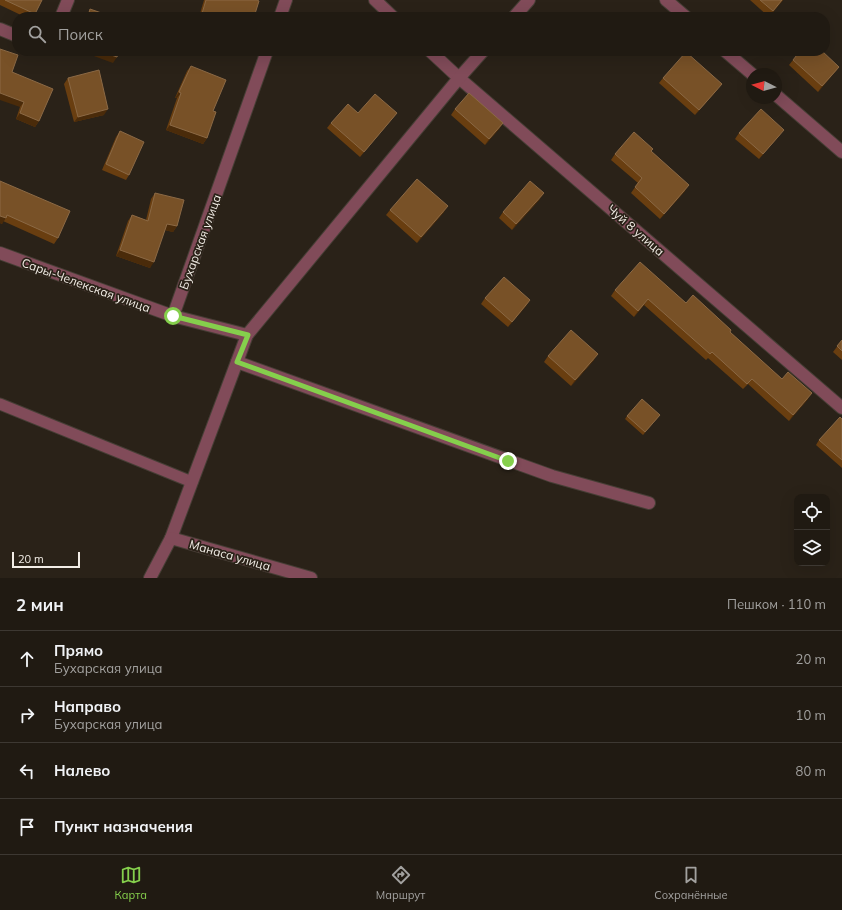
<!DOCTYPE html>
<html lang="ru">
<head>
<meta charset="utf-8">
<style>
	:root { --surface:#201a12; --page:#28231b; --text:#f1f3f6; --muted:#a2a19f; --line:#3d3832; --accent:#85cf4c }
	body { margin:0; font-family:Mulish,sans-serif; background:var(--page); color:var(--text) }
	.controls { position:absolute; right:12px; bottom:12px; display:grid; overflow:hidden; border-radius:8px; box-shadow:0 4px 16px #0002 }
	.controls button { width:36px; height:36px; display:grid; place-items:center; padding:0; border:0; border-bottom:1px solid var(--line); background:var(--surface); color:var(--text); font:20px sans-serif }
	.compass { position:absolute; left:746px; top:68px; width:36px; height:36px; border-radius:50%; background:var(--surface); box-shadow:0 4px 16px #0002; rotate:276deg }
	.scale { position:absolute; left:12px; bottom:10px; width:68px; box-sizing:border-box; padding-left:4px; border:2px solid #f2ede6; border-top:0; font-size:11px; line-height:14px; white-space:nowrap; color:#f2ede6; -webkit-text-stroke:3px #2a2218; paint-order:stroke }
	.stop { position:absolute; width:12px; height:12px; margin:-9px; border:3px solid #85cf4c; border-radius:50%; background:#fff }
	.stop.end { background:#85cf4c; border-color:#fff; box-shadow:0 1px 4px #0008 }
	.list { margin:0; padding:0; list-style:none }
	h2 { display:flex; justify-content:space-between; align-items:center; height:52px; margin:0; padding:0 16px; font-size:17px }
	h2 small { font-size:13px; font-weight:400; color:var(--muted) }
	.list li { display:grid; grid-template-columns:26px 1fr auto; gap:12px; align-items:center; box-sizing:border-box; height:56px; padding:0 16px; border-top:1px solid var(--line) }
	.list b { display:block; font-size:15px; white-space:nowrap }
	.list p { margin:0; font-size:13px; white-space:nowrap; color:var(--muted) }
	.list em { font-size:13px; font-style:normal; color:var(--muted) }
	.icon { flex:none; width:22px; height:22px; fill:none; stroke:currentColor; stroke-width:2; stroke-linecap:round; stroke-linejoin:round }
	.map { position:relative; flex:none; width:842px; height:578px; overflow:hidden }
	.search { position:absolute; background:var(--surface); box-shadow:0 4px 16px #0002; left:12px; right:12px; top:12px; height:44px; display:flex; align-items:center; gap:10px; box-sizing:border-box; padding:0 14px; border-radius:16px; color:var(--muted); font-size:15px }
	.sheet { height:276px; background:var(--surface) }
	nav { display:flex; justify-content:space-around; align-items:center; box-sizing:border-box; height:56px; border-top:1px solid var(--line); background:var(--surface); font-size:11px; color:var(--muted) }
	nav a { display:grid; justify-items:center; gap:2px }
	nav .on { color:var(--accent) }
	.map>svg:first-child { display:block }
	.lines { fill:none; stroke-linecap:round; stroke-linejoin:round }
	.lane-casing { stroke:#463e35; stroke-width:13 }
	.street-casing { stroke:#463e35; stroke-width:14 }
	.lane { stroke:#814b59; stroke-width:11 }
	.street { stroke:#814b59; stroke-width:12 }
	.wall { fill:#693e10 }
	.shaded-wall { fill:#4a2b0a }
	.building { fill:#785127; stroke:#8b6945 }
	.route { stroke:#85cf4c; stroke-width:5 }
	.labels { text-anchor:middle; dominant-baseline:central; stroke-width:3.5; stroke-linejoin:round; paint-order:stroke }
	.street-label { font-size:12px; fill:#f2ede6; stroke:#2a2218 }
</style>
</head>
<body>
<div class="map">
<svg width="842" height="578" viewBox="0 0 842 578">
	<rect width="100%" height="100%" fill="#2a2218"/>
	<g class="lines">
		<g class="lane-casing">
			<polyline id="lane" points="0,404 192,482"/>
		</g>
		<g class="street-casing">
			<g id="street">
				<polyline points="375,0 393,17"/>
				<polyline points="666,0 686,17"/>
				<polyline points="61,17 68,0"/>
				<polyline points="280,17 286,0"/>
				<polyline points="514,17 529,0"/>
				<polyline points="0,29 17,36"/>
				<polyline points="430,51 459,78 842,408"/>
				<polyline points="725,51 752,74"/>
				<polyline points="776,95 842,152"/>
				<polyline points="0,253 173,316 247,335 171,538 150,578"/>
				<polyline points="173,316 267,51"/>
				<polyline points="247,335 459,78 483,51"/>
				<polyline points="237,362 552,476 649,503"/>
				<polyline points="171,538 311,578"/>
			</g>
		</g>
		<use href="#lane" class="lane"/>
		<use href="#street" class="street"/>
	</g>
	<g class="wall">
		<polygon points="0,0 42,0 33,17 25,17 0,5"/>
		<polygon points="204,0 257,0 254,17 199,17"/>
		<polygon points="750,0 783,0 769,17"/>
		<polygon points="90,9 113,17 86,17"/>
		<polygon points="793,60 839,67 835,72 818,92 789,65"/>
		<polygon points="191,66 213,111 207,138 203,144 166,130 177,98 175,98 187,71"/>
		<polygon points="12,72 39,121 35,127 16,119 20,107"/>
		<polygon points="68,78 104,115 74,122 64,84"/>
		<polygon points="663,78 718,89 695,115 659,83"/>
		<polygon points="455,109 503,123 499,129 485,145 451,115"/>
		<polygon points="358,113 397,113 360,157 327,128 331,123"/>
		<polygon points="120,131 129,175 126,180 102,170 116,137"/>
		<polygon points="739,133 780,135 759,159 735,139"/>
		<polygon points="651,151 685,191 660,219 631,193 638,183 611,160 615,154"/>
		<polygon points="0,181 58,238 54,244 3,221 2,224 0,223"/>
		<polygon points="155,193 177,226 173,232 165,230 150,268 116,256 128,221 132,215 146,220 151,199"/>
		<polygon points="540,199 512,230 499,218 503,212"/>
		<polygon points="390,210 444,212 417,243 386,215"/>
		<polygon points="615,290 686,303 730,332 782,379 808,399 789,421 748,384 743,389 708,358 706,360 644,305 634,317 611,296"/>
		<polygon points="485,298 530,300 526,306 508,327 481,304"/>
		<polygon points="842,340 842,360 833,352"/>
		<polygon points="548,356 594,360 571,386 544,362"/>
		<polygon points="660,415 643,435 625,419 627,416"/>
		<polygon points="842,419 842,468 816,445 819,440"/>
	</g>
	<g class="shaded-wall">
		<polygon points="782,0 783,0 769,17 773,11"/>
		<polygon points="80,51 100,51 117,57 113,63"/>
		<polygon points="839,67 835,72 818,92 822,86"/>
		<polygon points="722,84 718,89 695,115 699,110"/>
		<polygon points="179,92 181,93 177,98 175,98"/>
		<polygon points="0,93 24,102 20,107 0,100"/>
		<polygon points="108,109 104,115 74,122 78,117"/>
		<polygon points="20,113 39,121 35,127 16,119"/>
		<polygon points="503,123 499,129 485,145 489,139"/>
		<polygon points="170,125 207,138 203,144 166,130"/>
		<polygon points="689,185 685,191 660,219 664,214"/>
		<polygon points="544,193 540,199 512,230 516,224"/>
		<polygon points="448,206 444,212 417,243 421,237"/>
		<polygon points="0,216 6,218 2,224 0,223"/>
		<polygon points="167,224 177,226 173,232 164,230"/>
		<polygon points="120,250 154,262 150,268 116,256"/>
		<polygon points="648,299 644,305 634,317 638,311"/>
		<polygon points="530,300 526,306 508,327 512,322"/>
		<polygon points="598,354 594,360 571,386 575,380"/>
		<polygon points="812,393 808,399 789,421 793,415"/>
	</g>
	<g class="building">
		<polygon points="5,0 42,0 35,14"/>
		<polygon points="206,0 257,0 259,1 254,17 201,17"/>
		<polygon points="760,0 782,0 773,11"/>
		<polygon points="90,9 113,17 88,17"/>
		<polygon points="0,49 18,55 12,72 53,89 39,121 20,113 24,102 0,93"/>
		<polygon points="100,51 119,51 117,57"/>
		<polygon points="800,51 822,51 839,67 822,86 793,60"/>
		<polygon points="686,52 722,84 699,110 663,78"/>
		<polygon points="191,66 226,80 213,111 216,112 207,138 170,125 181,93 179,92"/>
		<polygon points="99,70 108,109 78,117 68,78"/>
		<polygon points="469,93 503,123 489,139 455,109"/>
		<polygon points="375,94 397,113 364,152 331,123 348,104 358,113"/>
		<polygon points="761,109 784,130 763,154 739,133"/>
		<polygon points="120,131 144,142 129,175 106,164"/>
		<polygon points="634,132 653,149 651,151 689,185 664,214 635,187 642,178 615,154"/>
		<polygon points="417,179 448,206 421,237 390,210"/>
		<polygon points="0,181 70,211 58,238 7,215 6,218 0,216"/>
		<polygon points="530,181 544,193 516,224 503,212"/>
		<polygon points="155,193 184,200 177,226 167,224 154,262 120,250 132,215 148,221"/>
		<polygon points="640,262 686,303 693,295 731,330 730,332 782,379 788,372 812,393 793,415 752,379 747,384 712,352 710,354 648,299 638,311 615,290"/>
		<polygon points="504,277 530,300 512,322 485,298"/>
		<polygon points="571,330 598,354 575,380 548,356"/>
		<polygon points="842,340 842,351 837,346"/>
		<polygon points="642,399 660,415 645,432 627,416"/>
		<polygon points="840,417 842,419 842,460 819,440"/>
	</g>
	<g class="lines">
		<polyline class="route" points="173,316 248,335 237,362 508,461"/>
	</g>
	<g class="labels">
		<g class="street-label">
			<text transform="translate(636 230) rotate(41)">Чуй 8 улица</text>
			<text transform="translate(200 242) rotate(-70)">Бухарская улица</text>
			<text transform="translate(86 285) rotate(20)">Сары-Челекская улица</text>
			<text transform="translate(230 555) rotate(16)">Манаса улица</text>
		</g>
	</g>
</svg>
<div class="controls">
<button><svg class="icon" aria-label="locate" viewBox="0 0 24 24"><circle cx="12" cy="12" r="6"/><path d="M12 2v4M12 18v4M2 12h4M18 12h4"/></svg></button>
<button><svg class="icon" aria-label="layers" viewBox="0 0 24 24"><path d="M12 4l9 5-9 5-9-5zM3 14l9 5 9-5"/></svg></button>
</div>
<svg class="compass" viewBox="-18 -18 36 36"><path d="M0-13l5 13h-10z" fill="#e53935"/><path d="M0 13l5-13h-10z" fill="#a2a19f"/></svg>
<div class="scale">20 m</div>
<div class="stop" style="left:173px;top:316px"></div>
<div class="stop end" style="left:508px;top:461px"></div>
<div class="search"><svg class="icon" aria-label="search" viewBox="0 0 24 24"><circle cx="10" cy="10" r="6"/><path d="M15 15l6 6"/></svg>Поиск</div>
</div>
<section class="sheet">
<h2>2 мин<small>Пешком · 110 m</small></h2>
<ul class="list">
<li><svg class="icon" aria-label="ahead" viewBox="0 0 24 24"><path d="M12 20V5M6 11l6-6 6 6"/></svg><div><b>Прямо</b><p>Бухарская улица</p></div><em>20 m</em></li>
<li><svg class="icon" aria-label="right" viewBox="0 0 24 24"><path d="M7 20v-9h11M14 6l5 5-5 5"/></svg><div><b>Направо</b><p>Бухарская улица</p></div><em>10 m</em></li>
<li><svg class="icon" aria-label="left" viewBox="0 0 24 24"><path d="M17 20v-9H6M10 6l-5 5 5 5"/></svg><div><b>Налево</b></div><em>80 m</em></li>
<li><svg class="icon" aria-label="arrive" viewBox="0 0 24 24"><path d="M6 21V4h12l-3 4 3 4H6"/></svg><div><b>Пункт назначения</b></div></li>
</ul>
</section>
<nav>
<a class="on"><svg class="icon" aria-label="map" viewBox="0 0 24 24"><path d="M3 6l6-2 6 2 6-2v14l-6 2-6-2-6 2zM9 4v14M15 6v14"/></svg>Карта</a>
<a><svg class="icon" aria-label="directions" viewBox="0 0 24 24"><path d="M12 3l9 9-9 9-9-9zM9 14v-3h6M13 9l2 2-2 2"/></svg>Маршрут</a>
<a><svg class="icon" aria-label="saved" viewBox="0 0 24 24"><path d="M7 4h10v16l-5-4-5 4z"/></svg>Сохранённые</a>
</nav>
</body>
</html>
